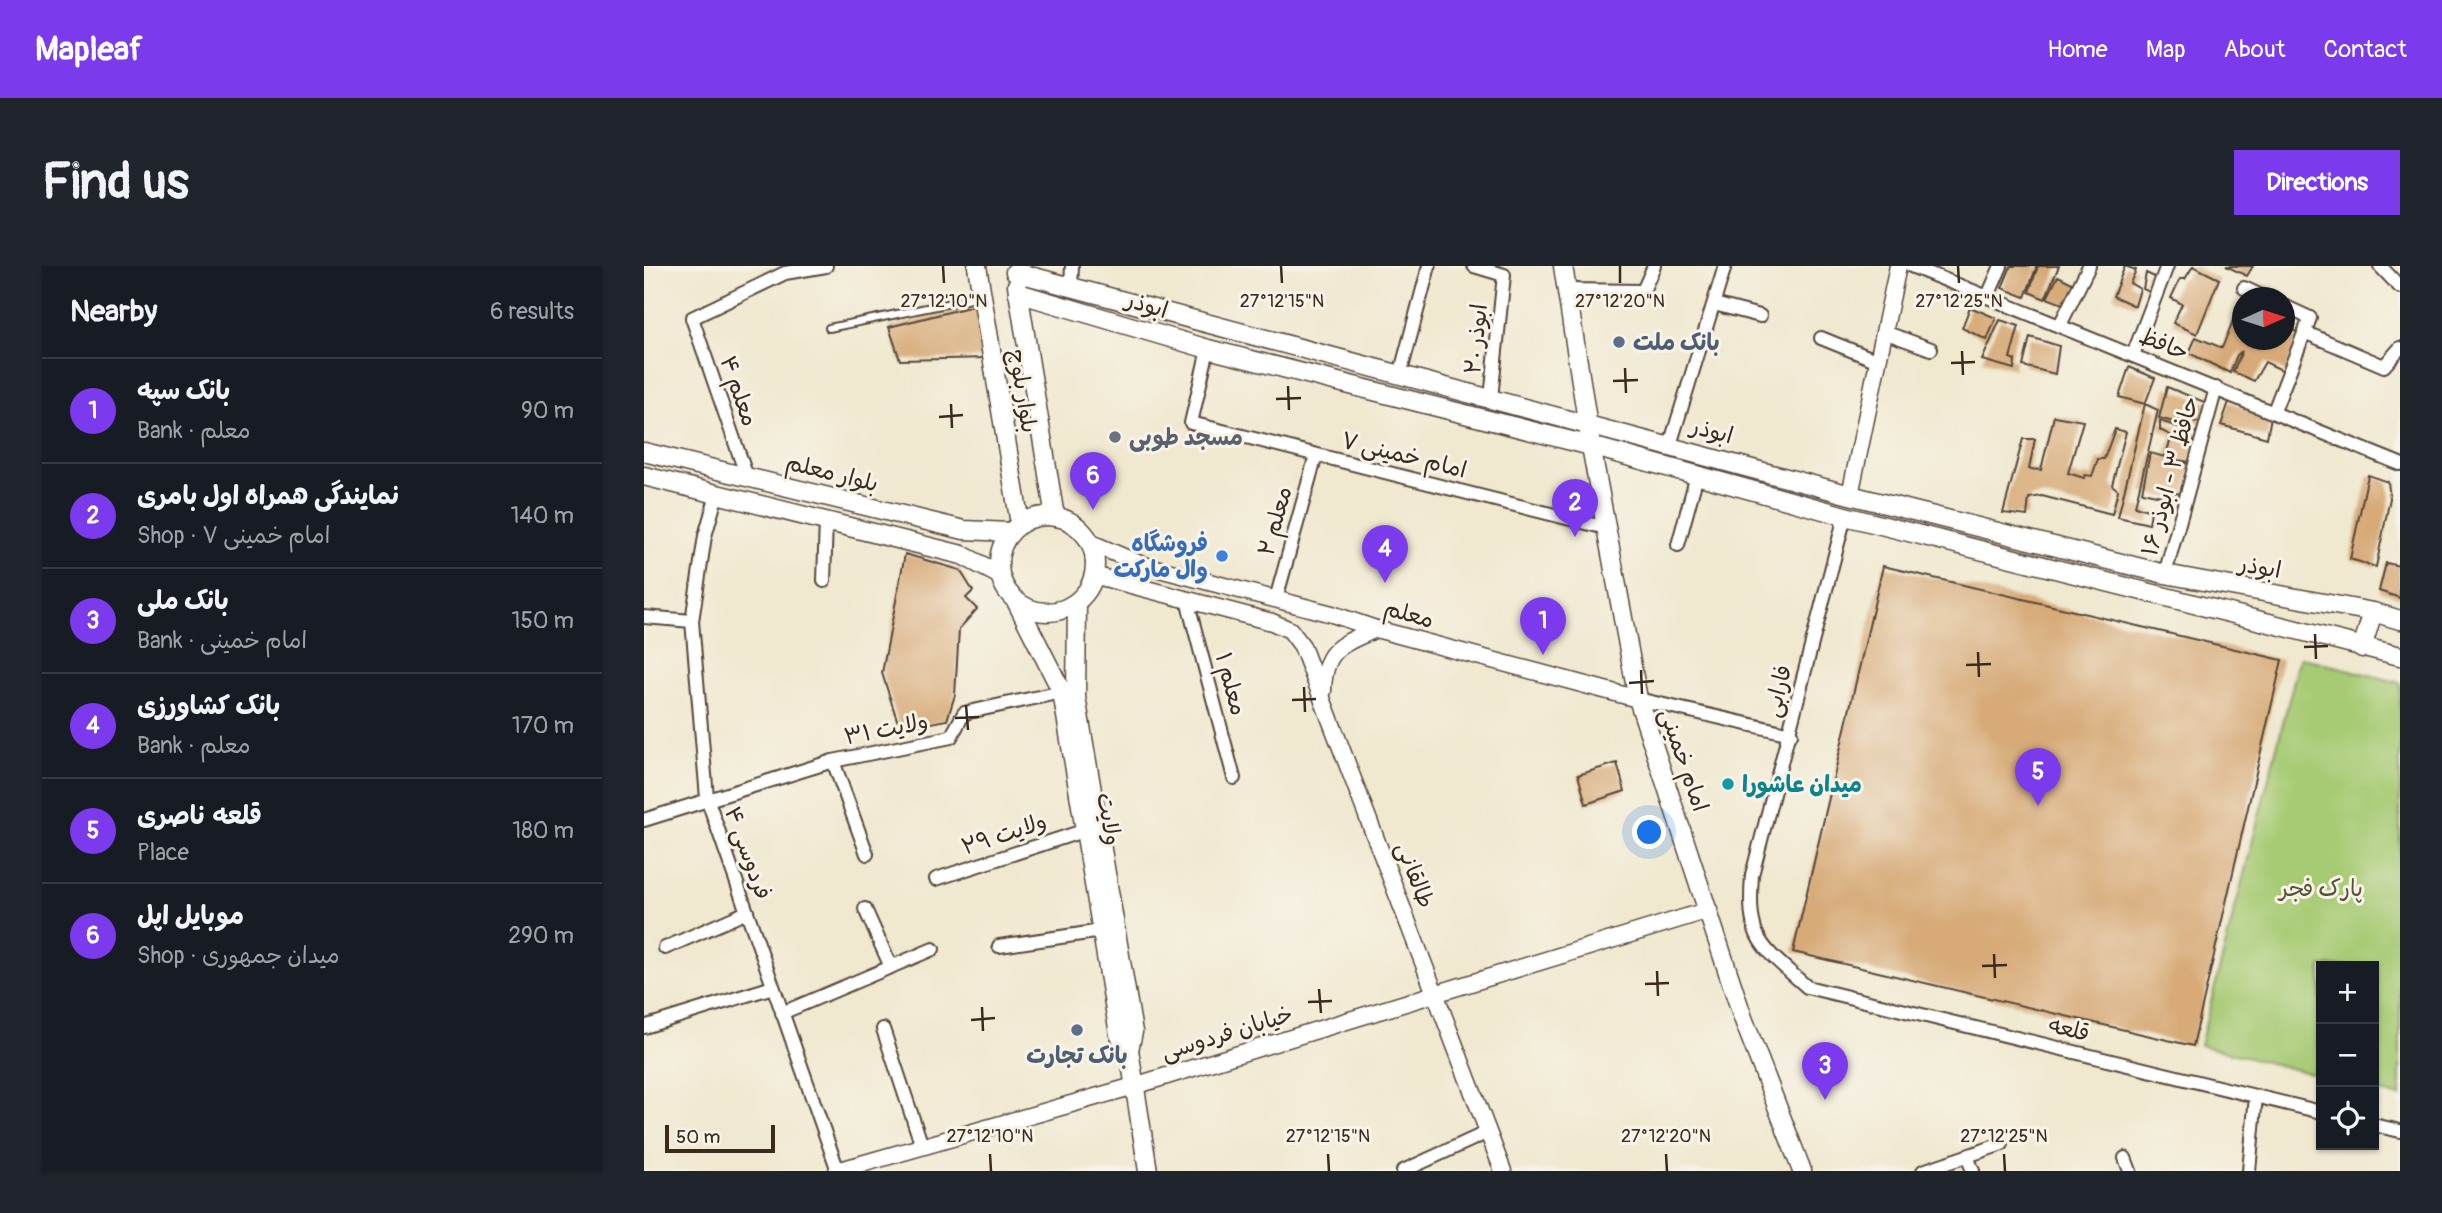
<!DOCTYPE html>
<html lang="en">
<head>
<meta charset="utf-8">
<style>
	:root { --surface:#171b24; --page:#20242c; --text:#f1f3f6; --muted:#9ea1a6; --line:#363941; --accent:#7c3aed }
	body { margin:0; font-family:Pangolin,"Playpen Sans Arabic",sans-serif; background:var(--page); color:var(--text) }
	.controls { position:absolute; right:21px; bottom:21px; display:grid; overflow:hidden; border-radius:0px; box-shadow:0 2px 5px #0004 }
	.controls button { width:63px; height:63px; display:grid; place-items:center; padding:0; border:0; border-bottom:2px solid var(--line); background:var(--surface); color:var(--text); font:35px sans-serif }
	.compass { position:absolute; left:1588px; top:21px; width:63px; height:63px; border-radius:50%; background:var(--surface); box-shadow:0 2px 5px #0004; rotate:87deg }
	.scale { position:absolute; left:21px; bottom:18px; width:110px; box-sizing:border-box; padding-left:7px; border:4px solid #3b2a1e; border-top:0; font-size:19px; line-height:24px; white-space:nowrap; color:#3b2a1e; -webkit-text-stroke:5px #f7f3e8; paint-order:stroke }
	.you { position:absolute; left:1006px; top:567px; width:24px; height:24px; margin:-18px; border:5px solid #fff; border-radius:50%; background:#1a73e8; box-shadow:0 0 0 10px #1a73e833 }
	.badge { display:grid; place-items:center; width:46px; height:46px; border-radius:50%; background:var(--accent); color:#fff; font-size:23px; font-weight:700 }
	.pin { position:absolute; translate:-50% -58px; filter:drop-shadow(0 2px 4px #0008) }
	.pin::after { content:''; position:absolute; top:37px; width:24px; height:21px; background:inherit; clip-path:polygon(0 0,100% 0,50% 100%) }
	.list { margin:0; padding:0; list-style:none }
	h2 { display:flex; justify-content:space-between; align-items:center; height:91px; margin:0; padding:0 28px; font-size:30px }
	h2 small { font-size:23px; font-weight:400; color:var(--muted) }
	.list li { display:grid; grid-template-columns:46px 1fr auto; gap:21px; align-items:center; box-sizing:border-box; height:105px; padding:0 28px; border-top:2px solid var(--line) }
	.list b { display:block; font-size:26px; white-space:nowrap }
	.list p { margin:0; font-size:23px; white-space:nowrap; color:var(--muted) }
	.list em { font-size:23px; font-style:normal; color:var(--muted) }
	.icon { flex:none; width:38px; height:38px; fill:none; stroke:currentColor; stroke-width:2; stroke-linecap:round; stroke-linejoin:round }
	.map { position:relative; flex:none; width:1756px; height:905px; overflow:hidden; border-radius:0px }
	header { display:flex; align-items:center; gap:42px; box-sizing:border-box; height:98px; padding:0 35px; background:var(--accent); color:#fff }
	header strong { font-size:33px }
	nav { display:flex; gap:38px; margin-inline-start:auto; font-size:24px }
	.intro { display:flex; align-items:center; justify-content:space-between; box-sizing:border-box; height:168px; padding:0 42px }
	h1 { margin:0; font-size:49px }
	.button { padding:18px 32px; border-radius:0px; background:var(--accent); color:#fff; font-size:24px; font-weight:700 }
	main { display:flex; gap:42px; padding:0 42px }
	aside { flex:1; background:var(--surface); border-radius:0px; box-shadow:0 2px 5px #0004 }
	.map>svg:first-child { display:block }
	.green { fill:#a7cb74; stroke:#717a49; stroke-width:2 }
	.building { fill:#d7aa78 }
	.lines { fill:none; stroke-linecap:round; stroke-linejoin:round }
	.service-casing { stroke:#564639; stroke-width:10 }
	.minor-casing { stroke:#564639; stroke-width:16 }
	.tertiary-casing { stroke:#564639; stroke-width:19 }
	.secondary-casing { stroke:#564639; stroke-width:21 }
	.service { stroke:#fff; stroke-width:6 }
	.minor { stroke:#fff; stroke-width:12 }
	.tertiary { stroke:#fff; stroke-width:16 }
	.secondary { stroke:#fff; stroke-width:18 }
	.ticks { fill:none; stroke:#3b2a1e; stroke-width:2.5 }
	.service-dot { fill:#5c6f8a; stroke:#f7f3e8; stroke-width:2.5 }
	.worship-dot { fill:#6b7280; stroke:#f7f3e8; stroke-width:2.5 }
	.shop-dot { fill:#3f7fe0; stroke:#f7f3e8; stroke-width:2.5 }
	.culture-dot { fill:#0f9aa8; stroke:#f7f3e8; stroke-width:2.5 }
	.labels { text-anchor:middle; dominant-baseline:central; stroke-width:6; stroke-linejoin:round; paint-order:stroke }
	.street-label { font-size:23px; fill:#3b2a1e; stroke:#f7f3e8 }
	.service-label { font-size:23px; font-weight:bold; fill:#4e5e75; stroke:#f7f3e8; text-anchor:start }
	.worship-label { font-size:23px; font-weight:bold; fill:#5b616d; stroke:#f7f3e8; text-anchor:start }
	.shop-label { font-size:23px; font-weight:bold; fill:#366cbe; stroke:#f7f3e8; text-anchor:end }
	.culture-label { font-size:23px; font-weight:bold; fill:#0d838f; stroke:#f7f3e8; text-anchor:start }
	.park-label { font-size:23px; fill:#565234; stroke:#f7f3e8 }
	.ticks-label { font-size:18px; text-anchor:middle; fill:#3b2a1e; stroke:#f7f3e8; stroke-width:6; stroke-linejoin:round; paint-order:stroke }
</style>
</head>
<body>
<header>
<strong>Mapleaf</strong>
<nav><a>Home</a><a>Map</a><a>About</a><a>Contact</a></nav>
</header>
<div class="intro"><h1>Find us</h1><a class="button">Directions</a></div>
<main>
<aside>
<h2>Nearby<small>6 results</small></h2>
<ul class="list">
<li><span class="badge">1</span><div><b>بانک سپه</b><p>Bank · معلم</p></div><em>90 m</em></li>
<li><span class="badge">2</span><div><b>نمایندگی همراه اول بامری</b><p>Shop · امام خمینی ۷</p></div><em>140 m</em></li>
<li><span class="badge">3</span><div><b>بانک ملی</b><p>Bank · امام خمینی</p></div><em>150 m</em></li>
<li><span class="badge">4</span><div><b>بانک کشاورزی</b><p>Bank · معلم</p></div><em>170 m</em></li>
<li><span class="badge">5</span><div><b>قلعه ناصری</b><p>Place</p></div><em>180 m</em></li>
<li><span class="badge">6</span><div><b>موبایل اپل</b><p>Shop · میدان جمهوری</p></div><em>290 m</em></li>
</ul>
</aside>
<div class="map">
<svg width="1756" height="905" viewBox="0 0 1756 905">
	<rect width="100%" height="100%" fill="#f7f3e8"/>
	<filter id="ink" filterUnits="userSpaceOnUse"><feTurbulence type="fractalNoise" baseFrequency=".0143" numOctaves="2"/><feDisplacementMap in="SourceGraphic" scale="14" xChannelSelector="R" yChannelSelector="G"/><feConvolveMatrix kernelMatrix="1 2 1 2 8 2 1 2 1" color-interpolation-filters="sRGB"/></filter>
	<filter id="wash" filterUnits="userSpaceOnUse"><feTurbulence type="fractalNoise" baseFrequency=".00686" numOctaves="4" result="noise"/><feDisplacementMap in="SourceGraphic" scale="28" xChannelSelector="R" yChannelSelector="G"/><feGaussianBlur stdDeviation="1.57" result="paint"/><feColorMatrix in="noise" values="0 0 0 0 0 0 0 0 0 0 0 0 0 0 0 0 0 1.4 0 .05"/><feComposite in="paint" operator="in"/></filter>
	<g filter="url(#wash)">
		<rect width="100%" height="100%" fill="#f0e8cf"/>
		<polygon class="green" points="1656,391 1756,417 1756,831 1730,824 1730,700 1677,700 1677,810 1556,779"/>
		<g id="blocks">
			<g class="building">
				<polygon points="1367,0 1393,0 1381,31 1358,22"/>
				<polygon points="1394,0 1415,0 1401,33 1385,26"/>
				<polygon points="1481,0 1492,4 1486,17 1496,23 1491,40 1469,30"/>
				<polygon points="1549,0 1575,13 1553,68 1529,57 1538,38 1527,32 1536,13 1541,13"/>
				<polygon points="1582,0 1609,0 1603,10"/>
				<polygon points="1502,7 1515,13 1510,28 1499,23"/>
				<polygon points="1414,10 1434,20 1424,40 1403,32"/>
				<polygon points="1596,37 1598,74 1640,74 1640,60 1655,67 1642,106 1621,96 1610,115 1589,106 1598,85 1593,89 1586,107 1545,87 1552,71 1578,82"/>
				<polygon points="333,39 345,92 256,94 245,61"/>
				<polygon points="1326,41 1352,52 1343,74 1318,62"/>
				<polygon points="1356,54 1375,60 1366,92 1371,94 1370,103 1338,94"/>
				<polygon points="1386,71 1415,80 1411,108 1379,100"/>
				<polygon points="1485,101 1511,112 1501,138 1475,131"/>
				<polygon points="1523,121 1563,137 1558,157 1541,153 1542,150 1537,148 1533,157 1515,152"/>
				<polygon points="1585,136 1627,151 1623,172 1577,159"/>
				<polygon points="1501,138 1514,144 1491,240 1507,245 1505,258 1474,251"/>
				<polygon points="1410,150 1439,155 1424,207 1440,212 1441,209 1448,210 1454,193 1460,193 1471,163 1482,166 1468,219 1474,224 1468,248 1398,230 1385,232 1383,250 1359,247 1379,173 1391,173 1385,203 1397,204"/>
				<polygon points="1516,155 1553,167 1547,196 1525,193 1548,199 1541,229 1528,226 1527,232 1498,226 1506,187 1521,191 1528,170 1516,164"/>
				<polygon points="1724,209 1744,216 1746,232 1732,301 1706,293"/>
				<polygon points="261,288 316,304 329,325 322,332 333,343 315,363 311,429 303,454 256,463 238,407"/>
				<polygon points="1742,297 1756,300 1756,332 1735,325"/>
				<polygon points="1239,300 1638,394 1549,780 1149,686"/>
				<polygon points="973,497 981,525 942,538 934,509"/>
			</g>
		</g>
	</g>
	<g filter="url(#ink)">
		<use href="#blocks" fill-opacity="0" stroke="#564639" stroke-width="2"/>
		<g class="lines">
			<g class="service-casing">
				<polyline id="service" points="185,62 336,31"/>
			</g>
			<g class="minor-casing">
				<g id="minor">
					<polyline points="830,0 860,9 847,132"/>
					<polyline points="1267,0 1756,198"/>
					<polyline points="1736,0 1756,21"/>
					<polyline points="427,21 428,0"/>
					<polyline points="1600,22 1622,32"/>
					<polyline points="923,24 999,25 1010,0"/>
					<polyline points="1344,30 1357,0"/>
					<polyline points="1070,38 1116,50"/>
					<polyline points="1416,59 1445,0"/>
					<polyline points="1240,66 1287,83"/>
					<polyline points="1660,66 1740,100 1756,82"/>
					<polyline points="1177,72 1234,95"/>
					<polyline points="564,83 547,157 962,262"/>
					<polyline points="1489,89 1523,0"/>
					<polyline points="756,109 785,0"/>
					<polyline points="1630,145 1666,52 1640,40"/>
					<polyline points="1026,179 1081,0"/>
					<polyline points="103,211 48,52 141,7 182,0"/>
					<polyline points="73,228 61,270 48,355 63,532 194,905"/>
					<path d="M1201 250 1108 609C1103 676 1116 679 1163 721L1677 846"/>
					<polyline points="1034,279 1053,209"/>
					<polyline points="1521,308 1572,122"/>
					<polyline points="180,315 182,254"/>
					<polyline points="632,333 672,189"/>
					<polyline points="543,334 590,512"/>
					<polyline points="0,351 48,355"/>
					<polyline points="994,433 1147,468"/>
					<polyline points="189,495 223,588"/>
					<polyline points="0,554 189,495 307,471 320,447 418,426"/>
					<polyline points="292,613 442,564"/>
					<polyline points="221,643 247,701"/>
					<polyline points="355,680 458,665"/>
					<polyline points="21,682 103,646"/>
					<polyline points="138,747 289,683"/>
					<polyline points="0,761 129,721"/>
					<polyline points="239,763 278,880"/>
					<polyline points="1730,859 1756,865"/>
					<polyline points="1323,890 1329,905"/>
					<polyline points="1481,892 1486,905"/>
					<polyline points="759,905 844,866"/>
					<polyline points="1279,905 1358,878"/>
					<polyline points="1605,905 1612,830"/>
				</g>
			</g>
			<g class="tertiary-casing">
				<g id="tertiary">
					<polyline points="1206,229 1254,0"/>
					<polyline points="445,276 496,298 688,348 732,363 994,433"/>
					<polyline points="449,309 628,356 646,364 658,380 859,905"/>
					<path d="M679 425C680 382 697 379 732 363"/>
					<polyline points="193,905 490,820 1065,644"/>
				</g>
			</g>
			<g class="secondary-casing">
				<g id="secondary">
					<polyline points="333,0 376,258"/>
					<polyline points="919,0 947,180 994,433 1099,752 1158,905"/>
					<polyline points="371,6 1206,229 1521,308 1729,346 1756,354"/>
					<polyline points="373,19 411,251"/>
					<polyline points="374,27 564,83 947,180 1201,250 1756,390"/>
					<polyline points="0,186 320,264 366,266"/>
					<polyline points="0,210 318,289 356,309"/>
					<circle cx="403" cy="298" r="48"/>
					<polyline points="373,337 418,426 475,768 485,784"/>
					<polyline points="433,337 432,431 489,766 485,784 504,905"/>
					<polyline points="1718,382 1729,346"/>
				</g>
			</g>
			<use href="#service" class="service"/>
			<use href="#minor" class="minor"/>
			<use href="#tertiary" class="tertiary"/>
			<use href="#secondary" class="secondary"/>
		</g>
	</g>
	<path class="ticks" d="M299 0 300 17M637 0 638 17M976 0V17M1314 0 1315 17M1318 85 1319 109M1307 97 1331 96M981 102 982 127M969 115 994 114M644 120 645 144M632 133 657 132M307 138 308 162M295 151 319 149M1671 368 1672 393M1660 381 1684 380M1334 386 1335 411M1322 399 1347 398M997 404 998 428M985 417 1010 415M660 421 661 446M648 434 672 433M322 439 324 464M311 452 335 451M1350 688 1351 712M1338 700 1363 699M1013 705 1014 730M1001 718 1025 717M675 723 677 747M664 736 688 735M338 741 339 765M327 754 351 752M346 888 347 905M684 888 685 905M1022 888 1023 905M1360 888 1361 905"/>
	<g class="service-dot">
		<circle cx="975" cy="76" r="7"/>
		<circle cx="433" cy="764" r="7"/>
	</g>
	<circle class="worship-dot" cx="471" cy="171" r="7"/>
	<circle class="shop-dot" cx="578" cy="290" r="7"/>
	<circle class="culture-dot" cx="1084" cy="518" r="7"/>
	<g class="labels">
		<g class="street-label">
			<text transform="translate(503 39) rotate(17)">ابوذر</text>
			<text transform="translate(832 73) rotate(-84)">ابوذر ۲۰</text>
			<text transform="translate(1520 78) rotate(22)">حافظ</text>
			<text transform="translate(95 125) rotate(71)">معلم ۴</text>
			<text transform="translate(379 125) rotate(81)">بلوار بلوچ</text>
			<text transform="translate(1068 165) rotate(15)">ابوذر</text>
			<text transform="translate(760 189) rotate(14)">امام خمینی ۷</text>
			<text transform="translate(188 207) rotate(14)">بلوار معلم</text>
			<text transform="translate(1526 210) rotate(-75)">حافظ ۳ - ابوذر ۱۶</text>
			<text transform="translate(631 255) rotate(-74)">معلم ۲</text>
			<text transform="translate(1616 301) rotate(10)">ابوذر</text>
			<text transform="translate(765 348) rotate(16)">معلم</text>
			<text transform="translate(587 418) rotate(75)">معلم ۱</text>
			<text transform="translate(1134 425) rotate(-76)">فارابی</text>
			<text transform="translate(242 463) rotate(-11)">ولایت ۳۱</text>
			<text transform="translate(1040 494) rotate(71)">امام خمینی</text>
			<text transform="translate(465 553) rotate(80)">ولایت</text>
			<text transform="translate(360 568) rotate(-18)">ولایت ۲۹</text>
			<text transform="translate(104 587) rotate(70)">فردوسی ۴</text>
			<text transform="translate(771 609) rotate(69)">طالقانی</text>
			<text transform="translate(1425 763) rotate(14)">قلعه</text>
			<text transform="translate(583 767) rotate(-17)">خیابان فردوسی</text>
		</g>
		<g class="service-label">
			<text x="989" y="76">بانک ملت</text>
			<text x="433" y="789" text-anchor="middle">بانک تجارت</text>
		</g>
		<g class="worship-label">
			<text x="485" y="171">مسجد طوبی</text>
		</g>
		<g class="shop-label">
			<text x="564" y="277">فروشگاه<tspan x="564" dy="26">وال مارکت</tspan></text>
		</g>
		<g class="culture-label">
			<text x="1098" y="518">میدان عاشورا</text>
		</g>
		<g class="park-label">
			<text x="1677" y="622">پارک فجر</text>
		</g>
	</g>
	<g class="ticks-label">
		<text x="300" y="41">27°12'10"N</text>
		<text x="638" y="41">27°12'15"N</text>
		<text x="976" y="41">27°12'20"N</text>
		<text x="1315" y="41">27°12'25"N</text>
		<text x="346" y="876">27°12'10"N</text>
		<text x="684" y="876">27°12'15"N</text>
		<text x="1022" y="876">27°12'20"N</text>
		<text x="1360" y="876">27°12'25"N</text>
	</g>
</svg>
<div class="controls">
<button>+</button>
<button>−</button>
<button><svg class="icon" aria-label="locate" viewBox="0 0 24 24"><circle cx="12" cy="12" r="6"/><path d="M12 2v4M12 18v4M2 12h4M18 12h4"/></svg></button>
</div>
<svg class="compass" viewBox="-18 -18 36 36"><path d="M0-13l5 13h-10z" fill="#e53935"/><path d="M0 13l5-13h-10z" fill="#9ea1a6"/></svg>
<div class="scale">50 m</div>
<div class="you"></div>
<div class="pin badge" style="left:899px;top:389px">1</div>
<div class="pin badge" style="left:931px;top:271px">2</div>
<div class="pin badge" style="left:1181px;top:834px">3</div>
<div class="pin badge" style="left:741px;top:317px">4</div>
<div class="pin badge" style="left:1394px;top:540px">5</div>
<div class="pin badge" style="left:449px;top:244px">6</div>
</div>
</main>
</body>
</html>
